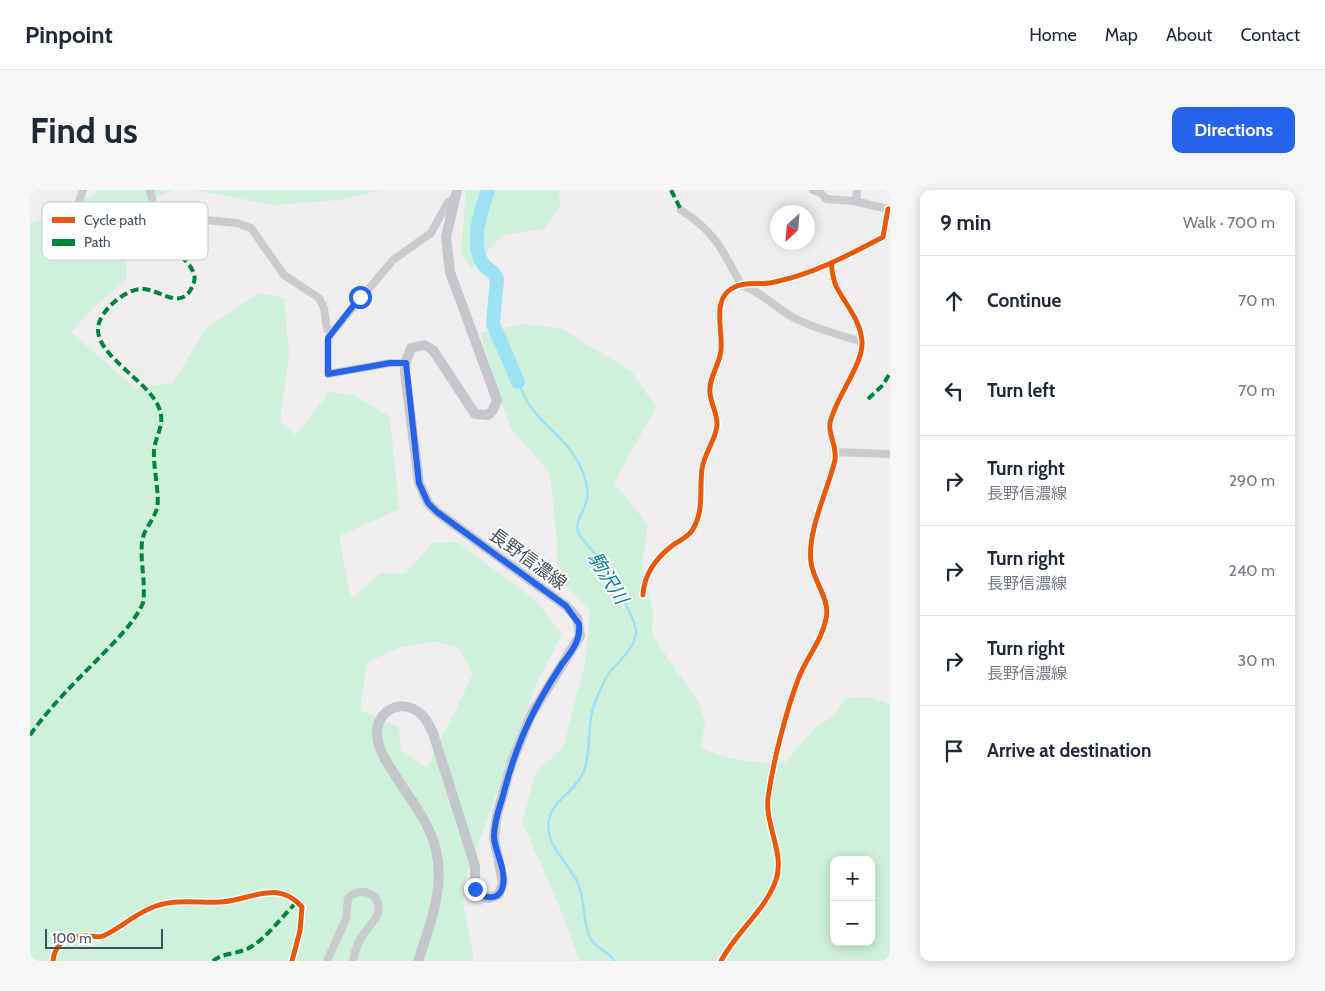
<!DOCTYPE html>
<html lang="en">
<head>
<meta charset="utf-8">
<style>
	:root { --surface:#fff; --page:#f6f6f7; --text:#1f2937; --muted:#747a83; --line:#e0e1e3; --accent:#2563eb }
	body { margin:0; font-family:Cabin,"Noto Sans JP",sans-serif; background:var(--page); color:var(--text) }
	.controls { position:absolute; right:15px; bottom:15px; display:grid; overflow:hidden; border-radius:10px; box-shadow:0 2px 12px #0003 }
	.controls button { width:45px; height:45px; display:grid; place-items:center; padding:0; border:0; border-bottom:1px solid var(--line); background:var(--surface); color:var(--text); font:25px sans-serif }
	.compass { position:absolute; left:740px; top:15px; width:45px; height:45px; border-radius:50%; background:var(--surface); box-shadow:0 2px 12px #0003; rotate:206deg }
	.scale { position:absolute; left:15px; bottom:12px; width:118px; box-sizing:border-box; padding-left:5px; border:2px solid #43515c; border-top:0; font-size:14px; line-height:18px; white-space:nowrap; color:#43515c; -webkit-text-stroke:4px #fff; paint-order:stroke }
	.stop { position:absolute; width:15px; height:15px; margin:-11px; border:4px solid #2563eb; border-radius:50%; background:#fff }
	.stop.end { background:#2563eb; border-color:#fff; box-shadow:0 1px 5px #0008 }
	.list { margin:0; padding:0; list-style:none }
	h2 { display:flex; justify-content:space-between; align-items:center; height:65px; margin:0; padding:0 20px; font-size:21px }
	h2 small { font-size:16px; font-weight:400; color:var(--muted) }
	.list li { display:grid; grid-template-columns:32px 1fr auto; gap:15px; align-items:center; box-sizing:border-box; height:90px; padding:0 20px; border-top:1px solid var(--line) }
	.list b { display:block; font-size:19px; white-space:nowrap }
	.list p { margin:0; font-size:16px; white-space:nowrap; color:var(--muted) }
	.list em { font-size:16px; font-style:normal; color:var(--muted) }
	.icon { flex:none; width:28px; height:28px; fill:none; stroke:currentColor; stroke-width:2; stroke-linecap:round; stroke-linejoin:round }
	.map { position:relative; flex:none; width:860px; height:771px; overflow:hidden; border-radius:10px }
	header { display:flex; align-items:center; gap:30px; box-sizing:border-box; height:70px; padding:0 25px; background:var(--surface); border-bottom:1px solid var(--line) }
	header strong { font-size:24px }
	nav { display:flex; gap:28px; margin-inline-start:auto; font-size:18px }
	.intro { display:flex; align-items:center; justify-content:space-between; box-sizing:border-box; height:120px; padding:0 30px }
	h1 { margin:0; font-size:35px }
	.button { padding:12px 22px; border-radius:10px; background:var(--accent); color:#fff; font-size:18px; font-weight:700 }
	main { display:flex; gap:30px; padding:0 30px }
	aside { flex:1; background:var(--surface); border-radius:10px; box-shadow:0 2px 12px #0003 }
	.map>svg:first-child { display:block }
	.green { fill:#cff0da; fill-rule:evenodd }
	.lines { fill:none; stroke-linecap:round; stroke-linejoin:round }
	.stream { stroke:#9ee3f3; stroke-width:2.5 }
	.river { stroke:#9ee3f3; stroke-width:14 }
	.minor { stroke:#c9cdcf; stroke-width:8 }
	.major { stroke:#c4c8cd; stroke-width:10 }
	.quiet { stroke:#00873e; stroke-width:4; stroke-dasharray:8 4; stroke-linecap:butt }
	.cycleway-casing { stroke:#fff; stroke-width:8 }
	.cycleway { stroke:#e8590c; stroke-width:5 }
	.route { stroke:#2563eb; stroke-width:6 }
	.labels { text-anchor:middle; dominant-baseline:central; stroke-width:4; stroke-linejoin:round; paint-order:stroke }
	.street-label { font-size:18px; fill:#43515c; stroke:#fff }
	.water-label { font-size:19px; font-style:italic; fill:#037e9a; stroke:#fff }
	.key { fill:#fff; stroke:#c7cbce; stroke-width:1 }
	.key-label { font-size:14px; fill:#43515c }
</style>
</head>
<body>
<header>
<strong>Pinpoint</strong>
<nav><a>Home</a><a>Map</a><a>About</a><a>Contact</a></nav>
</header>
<div class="intro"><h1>Find us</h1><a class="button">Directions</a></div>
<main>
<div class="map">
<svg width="860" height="771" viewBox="0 0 860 771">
	<rect width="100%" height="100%" fill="#efeded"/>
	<g class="green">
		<path d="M68 0H142L103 19 98 37 96 90 67 114 41 142 105 198 143 193 176 138 229 103 254 108 259 163 250 232 266 245 300 201 325 206 360 227 369 319 309 346 321 409 351 383 375 384 403 353 427 352 506 411 532 444 505 497 431 701 444 771H0V33L26 24 65 4ZM404 451 429 458 443 484 397 578 371 560 369 537 330 520 337 472 368 458Z"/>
		<polygon points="167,0 350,0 309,10 242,15"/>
		<polygon points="436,0 529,0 530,16 515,39 473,45 441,78 431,62"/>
		<path d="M491 134 530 138 601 181 626 217 584 293 618 335 612 375 623 421 622 445 670 515 675 532 671 558C698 571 726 573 755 573L786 537 801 528 817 508 839 507 860 514V771H550L530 718 492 631 506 582 533 558 555 473 560 420 527 386V351L520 283 480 237 450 143ZM804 670H841V752H804Z"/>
	</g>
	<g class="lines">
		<path class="stream" d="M488 192C492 200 495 209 500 216 514 236 535 248 547 270 554 283 561 299 556 313 553 323 545 331 548 342 551 349 559 356 564 363 574 377 607 427 606 443 605 458 588 472 579 483 574 490 571 499 567 507 556 530 562 559 554 581 546 601 525 609 520 626 511 657 542 672 550 699 555 716 553 736 562 751 568 759 579 762 584 771"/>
		<path class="river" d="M458 0C451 21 440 51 452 72 456 80 464 80 467 89L463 134 488 192"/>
		<g class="minor">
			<polyline points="120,0 124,17 130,16 155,28 207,33 221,38 254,85 289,108 294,118 297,139 301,143"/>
			<polyline points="783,0 791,3 796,9 824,11 858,19"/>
			<polyline points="826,11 827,0"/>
			<path d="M651 20C685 42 693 60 711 95 732 102 747 119 766 129 787 139 811 145 832 152"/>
			<polyline points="36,47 53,0"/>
			<polyline points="376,173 360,173 298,184 298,152 300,145 363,70 401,43 418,12 424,9"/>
			<polyline points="806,262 860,264"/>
			<path d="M613 405C614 384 626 368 643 355 649 351 657 347 661 342 675 322 669 301 672 279 674 264 685 251 687 236 688 224 681 215 680 203 678 189 690 174 691 160 693 141 682 111 701 99 715 90 730 96 745 92 783 84 819 65 853 47L858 19H860"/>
			<path d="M23 771C25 751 40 745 58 746 64 746 68 748 73 746 92 738 103 724 126 716 146 709 169 713 190 712 220 711 247 688 272 717L270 741 262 771"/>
			<path d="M297 771 316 729 318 708C327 700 336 700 345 707 355 724 342 731 333 745 327 752 325 762 323 771"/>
			<path d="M691 771C706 742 735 721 746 690 755 664 735 635 738 608 743 572 756 521 769 487 777 467 792 450 796 429 801 410 783 391 781 372 777 341 798 300 805 270 807 254 798 246 800 233 805 208 834 174 832 151 830 129 815 114 806 96 803 89 802 80 801 73"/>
		</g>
		<path class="major" d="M388 771C400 736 415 697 406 660 401 637 385 615 372 596 363 581 348 563 347 545 346 520 372 507 391 524 397 529 400 537 403 543L445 676V699L454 707 460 708 469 704 473 692 464 648 467 625 482 572 501 525 550 446 547 428 536 416 407 322 398 313 389 293 375 182 376 171 381 158 394 155 403 160 445 224 458 225 463 220 467 210 420 82 416 47 427 0"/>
		<g class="quiet">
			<polyline points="641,0 651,20"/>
			<polyline points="838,209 853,195 860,183"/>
			<path d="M0 545C20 517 43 494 67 470 83 453 104 434 113 413 116 393 110 372 112 352 113 340 124 330 127 318 130 306 123 277 124 261 125 246 136 234 129 218 120 192 66 166 68 138 69 121 97 97 114 99 133 101 154 123 164 92 170 72 127 52 118 36L117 28 120 19 124 17"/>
			<path d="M183 771C192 763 208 764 219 758 236 749 253 725 267 712"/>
		</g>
		<g class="cycleway-casing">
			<g id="cycleway">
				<path d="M613 405C614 384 626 368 643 355 649 351 657 347 661 342 675 322 669 301 672 279 674 264 685 251 687 236 688 224 681 215 680 203 678 189 690 174 691 160 693 141 682 111 701 99 715 90 730 96 745 92 783 84 819 65 853 47L858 19H860"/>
				<path d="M23 771C25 751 40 745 58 746 64 746 68 748 73 746 92 738 103 724 126 716 146 709 169 713 190 712 220 711 247 688 272 717L270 741 262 771"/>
				<path d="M691 771C706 742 735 721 746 690 755 664 735 635 738 608 743 572 756 521 769 487 777 467 792 450 796 429 801 410 783 391 781 372 777 341 798 300 805 270 807 254 798 246 800 233 805 208 834 174 832 151 830 129 815 114 806 96 803 89 802 80 801 73"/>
			</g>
		</g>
		<use href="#cycleway" class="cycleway"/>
	</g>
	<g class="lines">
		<path class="route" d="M330 107 298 148V184L360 173H376L389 293 398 313 407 322 536 416 549 434C551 450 542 461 532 474 501 521 486 555 472 609 468 621 464 634 464 647 465 663 478 682 472 699 467 712 452 708 445 699"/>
	</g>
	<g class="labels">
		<g class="street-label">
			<text transform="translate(498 369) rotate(36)">長野信濃線</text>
		</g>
		<g class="water-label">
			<text transform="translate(578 388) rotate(58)">駒沢川</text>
		</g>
	</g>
	<rect x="12" y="12" width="166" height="58" rx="8" class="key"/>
	<rect x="22" y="27" width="23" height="6" fill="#e8590c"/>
	<rect x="22" y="49" width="23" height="7" fill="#00873e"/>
	<g class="key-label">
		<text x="54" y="35">Cycle path</text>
		<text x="54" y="57">Path</text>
	</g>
</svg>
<div class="controls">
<button>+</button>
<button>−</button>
</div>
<svg class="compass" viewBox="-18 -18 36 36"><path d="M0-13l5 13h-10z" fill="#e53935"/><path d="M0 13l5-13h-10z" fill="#747a83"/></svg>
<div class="scale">100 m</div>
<div class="stop" style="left:330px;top:107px"></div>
<div class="stop end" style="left:445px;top:699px"></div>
</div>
<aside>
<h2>9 min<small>Walk · 700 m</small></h2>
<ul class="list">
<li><svg class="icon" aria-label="ahead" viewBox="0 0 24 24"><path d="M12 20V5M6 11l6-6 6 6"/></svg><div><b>Continue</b></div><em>70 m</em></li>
<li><svg class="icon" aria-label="left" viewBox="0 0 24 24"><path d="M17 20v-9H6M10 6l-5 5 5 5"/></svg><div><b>Turn left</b></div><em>70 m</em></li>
<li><svg class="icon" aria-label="right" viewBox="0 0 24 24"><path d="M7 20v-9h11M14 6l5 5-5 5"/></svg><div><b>Turn right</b><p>長野信濃線</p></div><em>290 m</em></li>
<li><svg class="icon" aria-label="right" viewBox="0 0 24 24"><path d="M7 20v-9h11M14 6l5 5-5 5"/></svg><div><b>Turn right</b><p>長野信濃線</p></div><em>240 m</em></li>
<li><svg class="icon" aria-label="right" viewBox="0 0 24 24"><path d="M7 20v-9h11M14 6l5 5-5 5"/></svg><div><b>Turn right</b><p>長野信濃線</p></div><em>30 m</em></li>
<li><svg class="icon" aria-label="arrive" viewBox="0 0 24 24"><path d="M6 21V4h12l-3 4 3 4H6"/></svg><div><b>Arrive at destination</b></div></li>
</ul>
</aside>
</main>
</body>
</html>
